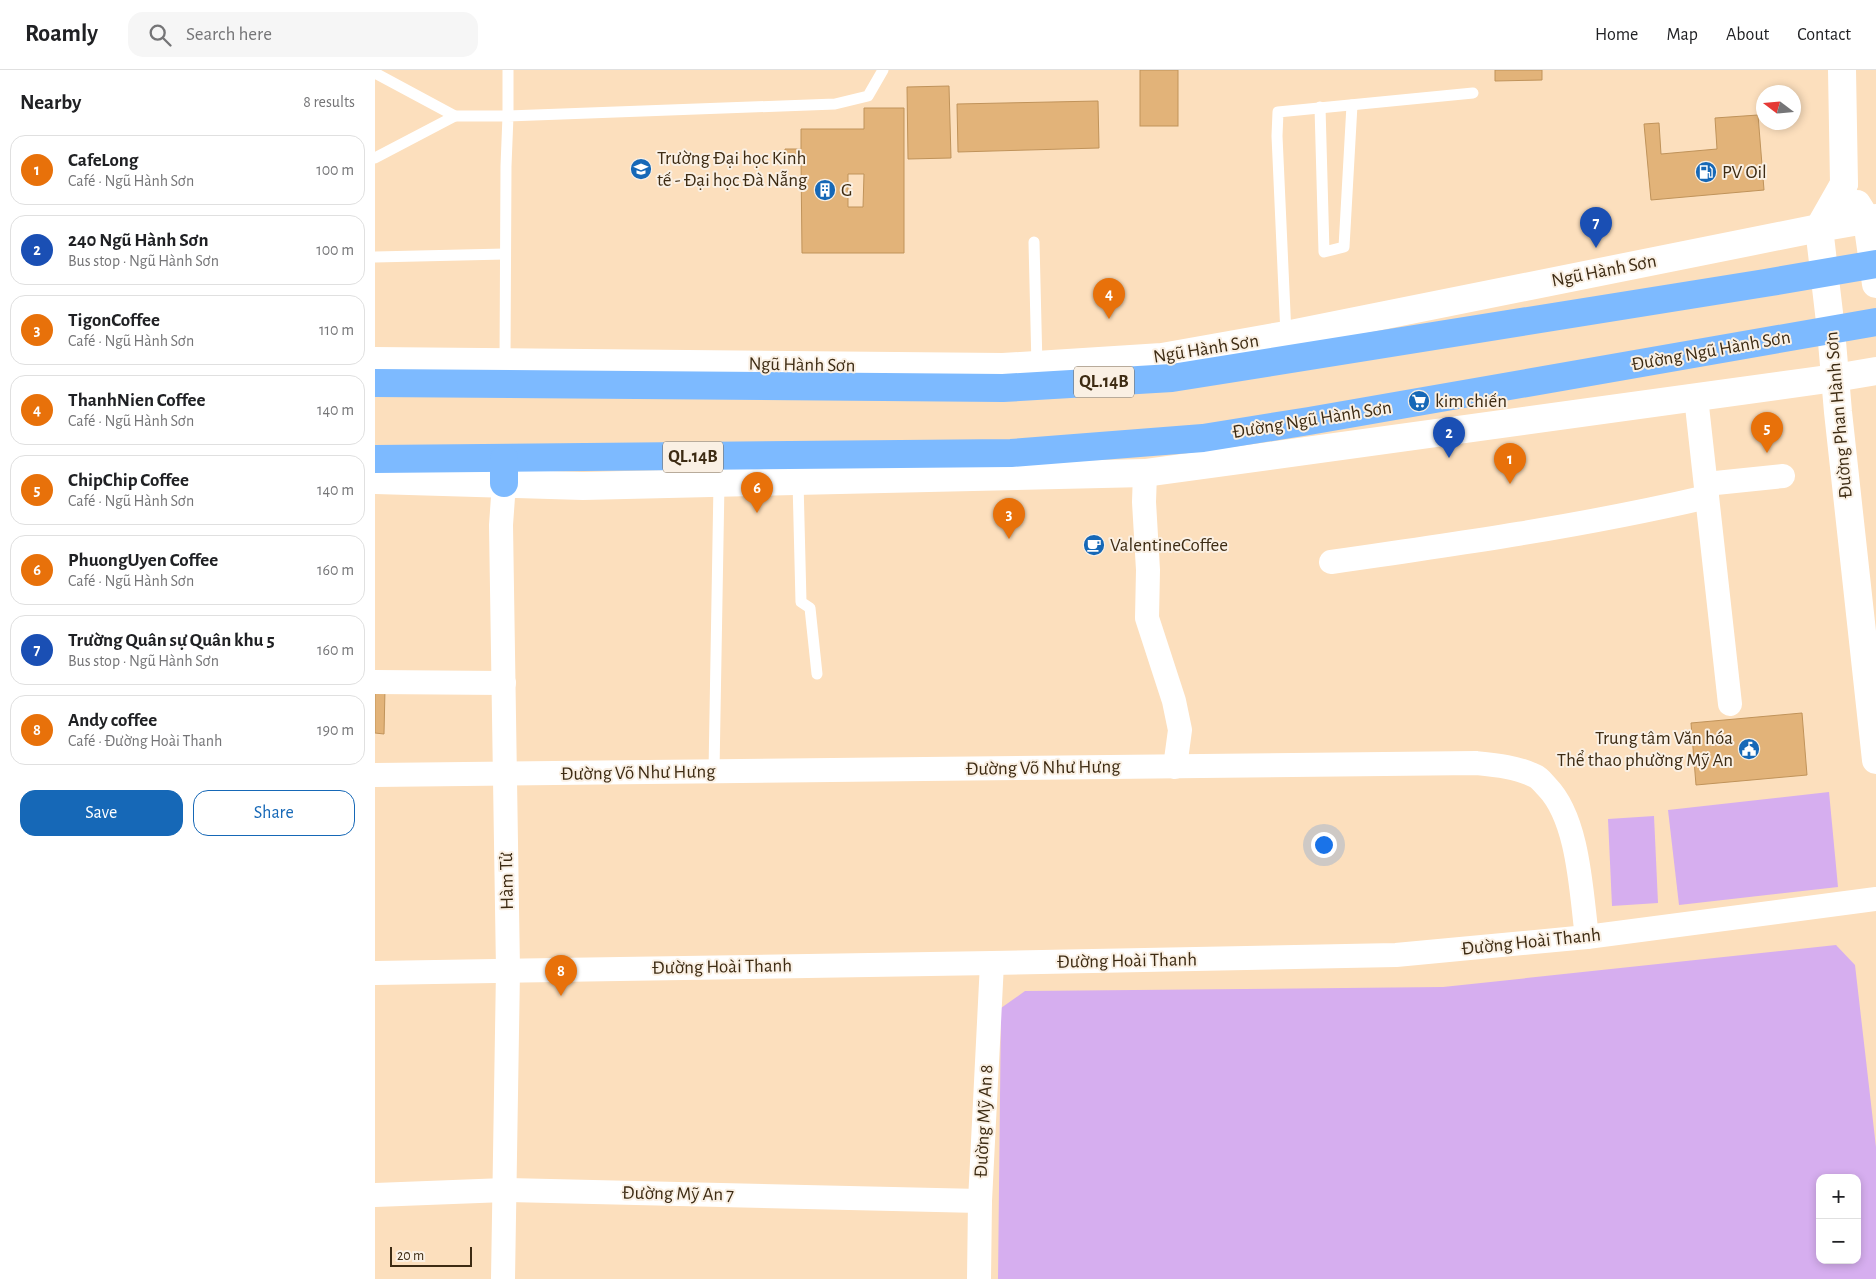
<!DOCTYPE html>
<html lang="en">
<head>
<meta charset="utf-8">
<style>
	:root { --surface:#fff; --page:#f6f6f6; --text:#202124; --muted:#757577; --line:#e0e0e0; --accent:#1668b7 }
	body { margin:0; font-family:"Alegreya Sans",sans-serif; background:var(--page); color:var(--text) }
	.controls { position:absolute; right:15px; bottom:15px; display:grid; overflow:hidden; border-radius:10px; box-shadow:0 2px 8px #0003 }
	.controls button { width:45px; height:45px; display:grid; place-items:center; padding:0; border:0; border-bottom:1px solid var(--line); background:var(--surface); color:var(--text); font:25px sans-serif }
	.compass { position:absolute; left:1381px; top:15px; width:45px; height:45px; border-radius:50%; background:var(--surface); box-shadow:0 2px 8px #0003; rotate:286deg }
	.scale { position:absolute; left:15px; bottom:12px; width:82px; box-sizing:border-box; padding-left:5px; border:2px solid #3d2b13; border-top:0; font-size:14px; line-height:18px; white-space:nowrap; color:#3d2b13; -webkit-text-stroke:4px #faf0e4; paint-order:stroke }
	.you { position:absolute; left:948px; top:774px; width:18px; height:18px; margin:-12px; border:4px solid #fff; border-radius:50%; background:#1a73e8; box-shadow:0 0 0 8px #1a73e833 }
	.badge { display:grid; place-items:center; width:32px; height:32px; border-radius:50%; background:var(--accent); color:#fff; font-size:16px; font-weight:700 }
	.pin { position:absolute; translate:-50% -41px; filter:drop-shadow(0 1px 2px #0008) }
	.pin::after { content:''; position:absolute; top:26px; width:18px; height:15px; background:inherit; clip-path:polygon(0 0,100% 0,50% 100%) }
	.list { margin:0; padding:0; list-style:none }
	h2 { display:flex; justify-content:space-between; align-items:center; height:65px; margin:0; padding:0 20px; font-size:21px }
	h2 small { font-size:16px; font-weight:400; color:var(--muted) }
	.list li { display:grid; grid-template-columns:32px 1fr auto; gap:15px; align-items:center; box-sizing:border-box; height:70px; margin:0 10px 10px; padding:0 10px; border:1px solid var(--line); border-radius:15px }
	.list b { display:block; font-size:19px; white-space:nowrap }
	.list p { margin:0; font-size:16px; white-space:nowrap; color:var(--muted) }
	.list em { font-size:16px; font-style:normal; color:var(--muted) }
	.actions { display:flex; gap:10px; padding:15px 20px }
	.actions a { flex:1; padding:11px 0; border:1px solid var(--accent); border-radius:15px; text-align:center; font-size:18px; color:var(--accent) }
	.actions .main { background:var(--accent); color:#fff }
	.icon { flex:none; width:28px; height:28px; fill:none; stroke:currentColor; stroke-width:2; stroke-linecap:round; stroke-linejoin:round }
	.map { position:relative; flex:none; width:1501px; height:1209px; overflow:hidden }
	header { display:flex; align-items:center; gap:30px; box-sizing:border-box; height:70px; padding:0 25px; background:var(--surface); border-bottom:1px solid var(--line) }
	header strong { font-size:24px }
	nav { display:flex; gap:28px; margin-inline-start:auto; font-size:18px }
	.search { width:350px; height:45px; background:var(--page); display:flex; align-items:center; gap:12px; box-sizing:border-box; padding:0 18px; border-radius:15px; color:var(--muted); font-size:19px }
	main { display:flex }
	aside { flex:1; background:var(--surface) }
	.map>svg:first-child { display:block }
	.green { fill:#d6aeef; fill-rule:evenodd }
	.building { fill:#e2b379; stroke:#c0935a; fill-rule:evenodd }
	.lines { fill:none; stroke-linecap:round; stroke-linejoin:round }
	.lane { stroke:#fff; stroke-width:11 }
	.street { stroke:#fff; stroke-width:24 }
	.secondary { stroke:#fff; stroke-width:28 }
	.highway { stroke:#7dbaff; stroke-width:28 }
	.labels { text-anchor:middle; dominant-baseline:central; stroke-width:4; stroke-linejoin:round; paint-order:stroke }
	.shield { fill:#faf0e4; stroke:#766652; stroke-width:1 }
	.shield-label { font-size:18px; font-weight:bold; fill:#3d2b13 }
	.poi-label { font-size:19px; fill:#3d2b13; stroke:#faf0e4; text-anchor:start }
	.street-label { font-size:19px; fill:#3d2b13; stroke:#faf0e4 }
</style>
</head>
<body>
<header>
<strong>Roamly</strong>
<div class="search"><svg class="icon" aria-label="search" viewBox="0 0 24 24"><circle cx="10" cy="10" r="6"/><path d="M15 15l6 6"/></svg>Search here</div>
<nav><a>Home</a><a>Map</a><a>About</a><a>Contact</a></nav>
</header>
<main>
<aside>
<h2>Nearby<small>8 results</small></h2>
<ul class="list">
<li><span class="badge" style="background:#e8710a">1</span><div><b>CafeLong</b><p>Café · Ngũ Hành Sơn</p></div><em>100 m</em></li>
<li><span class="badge" style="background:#1a4fb4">2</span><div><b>240 Ngũ Hành Sơn</b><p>Bus stop · Ngũ Hành Sơn</p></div><em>100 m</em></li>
<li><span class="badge" style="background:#e8710a">3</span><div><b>TigonCoffee</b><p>Café · Ngũ Hành Sơn</p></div><em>110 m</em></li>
<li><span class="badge" style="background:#e8710a">4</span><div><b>ThanhNien Coffee</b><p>Café · Ngũ Hành Sơn</p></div><em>140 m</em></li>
<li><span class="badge" style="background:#e8710a">5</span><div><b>ChipChip Coffee</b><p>Café · Ngũ Hành Sơn</p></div><em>140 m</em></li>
<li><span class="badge" style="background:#e8710a">6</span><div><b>PhuongUyen Coffee</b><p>Café · Ngũ Hành Sơn</p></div><em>160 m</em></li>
<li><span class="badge" style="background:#1a4fb4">7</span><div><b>Trường Quân sự Quân khu 5</b><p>Bus stop · Ngũ Hành Sơn</p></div><em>160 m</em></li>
<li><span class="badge" style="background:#e8710a">8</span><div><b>Andy coffee</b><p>Café · Đường Hoài Thanh</p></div><em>190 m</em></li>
</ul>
<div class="actions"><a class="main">Save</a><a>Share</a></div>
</aside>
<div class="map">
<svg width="1501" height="1209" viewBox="0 0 1501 1209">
	<rect width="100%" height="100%" fill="#fcdfbd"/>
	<g class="green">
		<polygon points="1454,722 1463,817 1304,835 1293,740"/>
		<polygon points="1279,746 1283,833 1237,836 1233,749"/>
		<path d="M1461 875 1480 895 1501 1077V1209H623L626 938 650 921 1068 917ZM1445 1108H1482V1190H1445Z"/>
	</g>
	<g class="building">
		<rect x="765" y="0" width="38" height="56"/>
		<polygon points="1120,0 1167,0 1167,10 1120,11"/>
		<polygon points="574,16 576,88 533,89 532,17"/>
		<polygon points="723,31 724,78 583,82 582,34"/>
		<path d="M489 38H529V183H427L426 91H410V79H426V59H489ZM473 104H489L488 137H473Z"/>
		<polygon points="1383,45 1389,120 1276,130 1269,54 1284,53 1286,84 1342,79 1340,48"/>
		<polygon points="0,619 10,619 9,664 0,663"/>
		<polygon points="1427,643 1432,705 1321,715 1316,653"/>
	</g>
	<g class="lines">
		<g class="lane">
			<polyline points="0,3 80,46 133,46 133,0"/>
			<polyline points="945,37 949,182 969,177 977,35"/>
			<polyline points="0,88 80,46"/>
			<polyline points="659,172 662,296"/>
			<polyline points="0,187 130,184"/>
			<polyline points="911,265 902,66 903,42 1098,23"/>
			<polyline points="130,291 131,96 133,46 460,34 493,26 508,0"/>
			<polyline points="423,411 426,532 435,538 442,604"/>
			<polyline points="339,702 344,413"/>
		</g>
		<g class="street">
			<polyline points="1321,327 1355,634"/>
			<polyline points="770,403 769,432 773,500 772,548 799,631 805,660 800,697"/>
			<polyline points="1331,414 1408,406"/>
			<path d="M956 492C1082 474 1208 456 1332 427"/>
			<polyline points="0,612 129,613"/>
			<path d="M0 705 1101 693C1121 695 1142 697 1160 706 1165 708 1168 713 1172 717 1204 750 1206 822 1212 867"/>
			<polyline points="0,903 617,893 1021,885 1212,867 1501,829"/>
			<polyline points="0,1125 130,1120 605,1131"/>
			<polyline points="128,1209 133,900 126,455 129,413"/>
			<polyline points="604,1209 605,1131 617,893"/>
		</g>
		<g class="secondary">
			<polyline points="1467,0 1469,114"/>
			<polyline points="1469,114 1444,158 1456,260 1463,342 1501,690"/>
			<polyline points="1482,134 1492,150 1501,214"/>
			<polyline points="0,291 628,297 787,287 911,265 1444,158 1501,148"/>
			<polyline points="0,410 208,416 770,403 1460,308 1501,301"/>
		</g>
		<g class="highway">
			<polyline points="0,313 628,318 797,308 1390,213 1501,194"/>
			<polyline points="0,389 636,383 828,368 934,351 1501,252"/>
			<polyline points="129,413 129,389"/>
		</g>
	</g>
	<defs>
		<g id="university-disc" transform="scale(1.125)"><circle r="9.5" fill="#1668b7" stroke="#faf0e4"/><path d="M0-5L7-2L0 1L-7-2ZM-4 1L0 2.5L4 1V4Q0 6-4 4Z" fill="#fff"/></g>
		<g id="fuel-disc" transform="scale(1.125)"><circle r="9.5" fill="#1668b7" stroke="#faf0e4"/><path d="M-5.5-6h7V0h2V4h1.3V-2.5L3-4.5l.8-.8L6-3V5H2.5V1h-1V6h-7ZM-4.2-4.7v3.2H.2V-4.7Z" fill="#fff"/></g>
		<g id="building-disc" transform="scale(1.125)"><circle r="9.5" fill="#1668b7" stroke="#faf0e4"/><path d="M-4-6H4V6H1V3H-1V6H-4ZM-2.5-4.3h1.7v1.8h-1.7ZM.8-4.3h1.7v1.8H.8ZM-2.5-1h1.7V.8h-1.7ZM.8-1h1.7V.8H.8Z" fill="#fff"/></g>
		<g id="supermarket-disc" transform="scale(1.125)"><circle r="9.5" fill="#1668b7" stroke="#faf0e4"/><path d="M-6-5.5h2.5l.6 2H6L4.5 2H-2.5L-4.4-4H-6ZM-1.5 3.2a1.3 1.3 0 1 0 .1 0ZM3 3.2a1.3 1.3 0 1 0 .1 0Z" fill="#fff"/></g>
		<g id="cafe-disc" transform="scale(1.125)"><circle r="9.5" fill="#1668b7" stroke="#faf0e4"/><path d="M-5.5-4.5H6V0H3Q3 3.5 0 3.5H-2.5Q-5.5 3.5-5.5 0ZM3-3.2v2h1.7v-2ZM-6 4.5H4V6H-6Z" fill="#fff"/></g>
		<g id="civic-disc" transform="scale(1.125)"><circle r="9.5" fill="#1668b7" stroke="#faf0e4"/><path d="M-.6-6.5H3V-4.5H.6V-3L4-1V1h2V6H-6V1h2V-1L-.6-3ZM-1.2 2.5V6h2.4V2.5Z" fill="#fff"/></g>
	</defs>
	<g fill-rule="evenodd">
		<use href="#university-disc" x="266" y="99"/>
		<use href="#fuel-disc" x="1331" y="102"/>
		<use href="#building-disc" x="450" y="120"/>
		<use href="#supermarket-disc" x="1044" y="331"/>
		<use href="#cafe-disc" x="719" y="475"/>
		<use href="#civic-disc" x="1374" y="679"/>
	</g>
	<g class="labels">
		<g class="shield">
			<rect x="699" y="296.5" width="60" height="31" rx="4"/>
			<rect x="288" y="371.5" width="60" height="31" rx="4"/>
		</g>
		<g class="shield-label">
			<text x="729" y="312">QL.14B</text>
			<text x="318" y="387">QL.14B</text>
		</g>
		<g class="poi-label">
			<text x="282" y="88">Trường Đại học Kinh<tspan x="282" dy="22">tế - Đại học Đà Nẵng</tspan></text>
			<text x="1347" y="102">PV Oil</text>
			<text x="466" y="120">G</text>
			<text x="1060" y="331">kim chiến</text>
			<text x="735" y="475">ValentineCoffee</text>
			<text x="1358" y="668" text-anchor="end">Trung tâm Văn hóa<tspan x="1358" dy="22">Thể thao phường Mỹ An</tspan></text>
		</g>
		<g class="street-label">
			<text transform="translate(1229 201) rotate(-11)">Ngũ Hành Sơn</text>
			<text transform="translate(831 279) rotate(-9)">Ngũ Hành Sơn</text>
			<text transform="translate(1336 281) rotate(-10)">Đường Ngũ Hành Sơn</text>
			<text transform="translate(427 295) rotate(1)">Ngũ Hành Sơn</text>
			<text transform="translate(1464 345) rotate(-95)">Đường Phan Hành Sơn</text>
			<text transform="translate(937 350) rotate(-9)">Đường Ngũ Hành Sơn</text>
			<text transform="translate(668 698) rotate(-1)">Đường Võ Như Hưng</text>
			<text transform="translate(263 703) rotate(-1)">Đường Võ Như Hưng</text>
			<text transform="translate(132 811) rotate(-91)">Hàm Tử</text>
			<text transform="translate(1156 872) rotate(-6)">Đường Hoài Thanh</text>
			<text transform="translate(752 891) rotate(-1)">Đường Hoài Thanh</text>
			<text transform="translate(347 897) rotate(-1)">Đường Hoài Thanh</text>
			<text transform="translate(609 1051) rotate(-87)">Đường Mỹ An 8</text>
			<text transform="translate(303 1124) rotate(1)">Đường Mỹ An 7</text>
		</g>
	</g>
</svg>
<div class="controls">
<button>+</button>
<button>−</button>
</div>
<svg class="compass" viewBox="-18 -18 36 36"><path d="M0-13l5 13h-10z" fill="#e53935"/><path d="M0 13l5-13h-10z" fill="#757577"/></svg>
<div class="scale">20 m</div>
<div class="you"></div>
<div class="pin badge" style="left:1135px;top:414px;background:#e8710a">1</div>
<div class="pin badge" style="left:1074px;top:388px;background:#1a4fb4">2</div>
<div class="pin badge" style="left:634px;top:469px;background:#e8710a">3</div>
<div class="pin badge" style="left:734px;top:249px;background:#e8710a">4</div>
<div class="pin badge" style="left:1392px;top:383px;background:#e8710a">5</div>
<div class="pin badge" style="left:382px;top:443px;background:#e8710a">6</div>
<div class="pin badge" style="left:1221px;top:178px;background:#1a4fb4">7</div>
<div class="pin badge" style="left:186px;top:926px;background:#e8710a">8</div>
</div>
</main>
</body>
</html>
